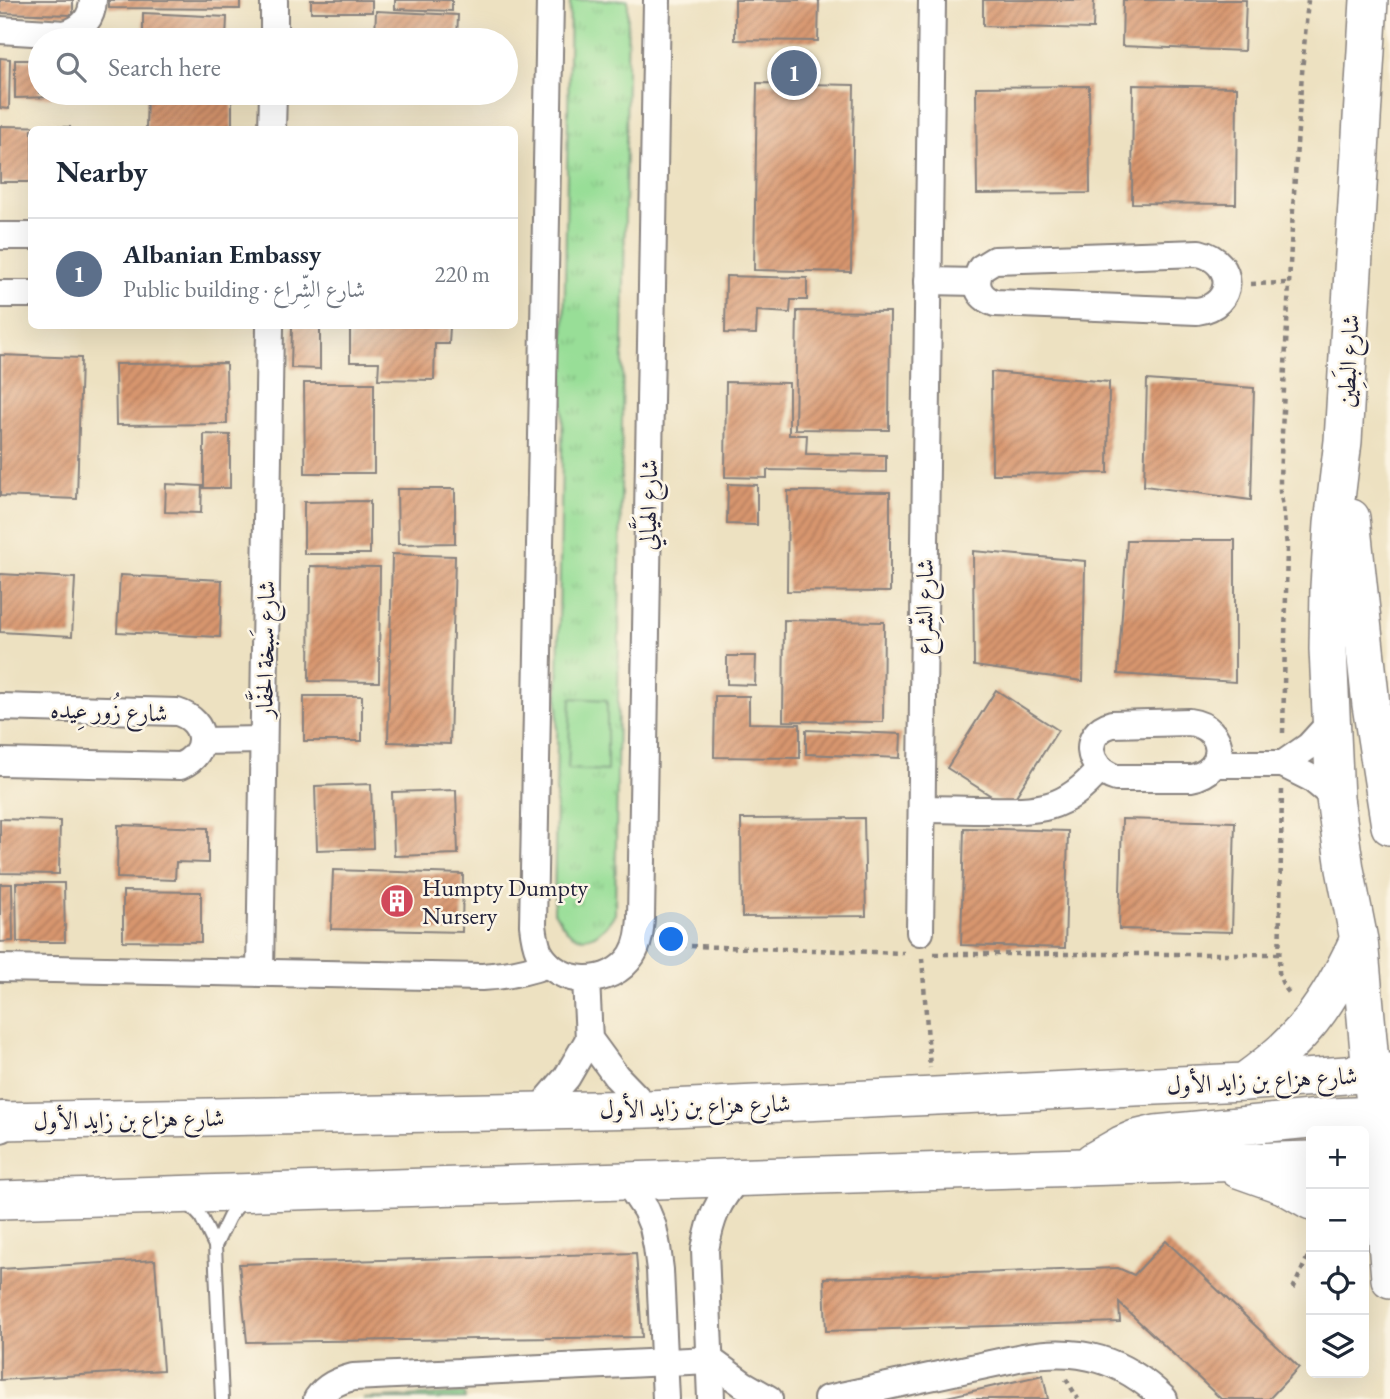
<!DOCTYPE html>
<html lang="en">
<head>
<meta charset="utf-8">
<style>
	:root { --surface:#fff; --page:#f2f2f3; --text:#1f2937; --muted:#747a83; --line:#e0e1e3; --accent:#b45309 }
	body { margin:0; font-family:"EB Garamond",Amiri,serif; background:var(--page); color:var(--text) }
	.controls { position:absolute; right:21px; bottom:21px; display:grid; overflow:hidden; border-radius:10px; box-shadow:0 7px 28px #0002 }
	.controls button { width:63px; height:63px; display:grid; place-items:center; padding:0; border:0; border-bottom:2px solid var(--line); background:var(--surface); color:var(--text); font:35px sans-serif }
	.you { position:absolute; left:672px; top:940px; width:24px; height:24px; margin:-18px; border:5px solid #fff; border-radius:50%; background:#1a73e8; box-shadow:0 0 0 10px #1a73e833 }
	.badge { display:grid; place-items:center; width:46px; height:46px; border-radius:50%; background:var(--accent); color:#fff; font-size:23px; font-weight:700 }
	.pin { position:absolute; translate:-50% -50%; border:4px solid #fff; box-shadow:0 2px 7px #0006 }
	.list { margin:0; padding:0; list-style:none }
	h2 { display:flex; justify-content:space-between; align-items:center; height:91px; margin:0; padding:0 28px; font-size:30px }
	h2 small { font-size:23px; font-weight:400; color:var(--muted) }
	.list li { display:grid; grid-template-columns:46px 1fr auto; gap:21px; align-items:center; box-sizing:border-box; height:112px; padding:0 28px; border-top:2px solid var(--line) }
	.list b { display:block; font-size:26px; white-space:nowrap }
	.list p { margin:0; font-size:23px; white-space:nowrap; color:var(--muted) }
	.list em { font-size:23px; font-style:normal; color:var(--muted) }
	.icon { flex:none; width:38px; height:38px; fill:none; stroke:currentColor; stroke-width:2; stroke-linecap:round; stroke-linejoin:round }
	.map { position:relative; flex:none; width:1390px; height:1399px; overflow:hidden }
	.search { position:absolute; background:var(--surface); box-shadow:0 7px 28px #0002; left:28px; top:28px; width:490px; height:77px; display:flex; align-items:center; gap:18px; box-sizing:border-box; padding:0 24px; border-radius:38px; color:var(--muted); font-size:26px }
	.panel { position:absolute; background:var(--surface); box-shadow:0 7px 28px #0002; left:28px; top:126px; width:490px; height:203px; border-radius:10px }
	.map>svg:first-child { display:block }
	.grass { fill:url(#grass-tufts); stroke:#5d8069; stroke-width:2 }
	.pitch { fill:#98de97; stroke:#5d8069; stroke-width:2 }
	.building { fill:url(#building-hatch) }
	.lines { fill:none; stroke-linecap:round; stroke-linejoin:round }
	.lane-casing { stroke:#88827e; stroke-width:16 }
	.street-casing { stroke:#88827e; stroke-width:30 }
	.secondary-casing { stroke:#88827e; stroke-width:40 }
	.highway-casing { stroke:#88827e; stroke-width:42 }
	.path { stroke:#88827e; stroke-width:4.5; stroke-dasharray:5 5; stroke-linecap:butt }
	.lane { stroke:#fff; stroke-width:12 }
	.street { stroke:#fff; stroke-width:26 }
	.secondary { stroke:#fff; stroke-width:37 }
	.highway { stroke:#fff; stroke-width:38 }
	.labels { text-anchor:middle; dominant-baseline:central; stroke-width:5; stroke-linejoin:round; paint-order:stroke }
	.street-label { font-size:24px; fill:#22223b; stroke:#fcf5e5 }
	.poi-label { font-size:24px; fill:#22223b; stroke:#fcf5e5; text-anchor:start }
</style>
</head>
<body>
<div class="map">
<svg width="1390" height="1399" viewBox="0 0 1390 1399">
	<defs>
		<pattern id="grass-tufts" width="24" height="20" patternUnits="userSpaceOnUse" patternTransform="scale(1.75)"><rect width="24" height="20" fill="#98de97"/><path d="M3 7l-1-3M5 7V3M7 7l1-3M15 17l-1-3M17 17v-4M19 17l1-3" fill="none" stroke="#83be83"/></pattern>
		<pattern id="building-hatch" width="6" height="6" patternUnits="userSpaceOnUse" patternTransform="scale(1.75)"><rect width="6" height="6" fill="#d8966e"/><path d="M-1 1l2-2M0 6l6-6M5 7l2-2" fill="none" stroke="#af7a5c"/></pattern>
	</defs>
	<rect width="100%" height="100%" fill="#fcf5e5"/>
	<filter id="ink" filterUnits="userSpaceOnUse"><feTurbulence type="fractalNoise" baseFrequency=".0143" numOctaves="2"/><feDisplacementMap in="SourceGraphic" scale="14" xChannelSelector="R" yChannelSelector="G"/><feConvolveMatrix kernelMatrix="1 2 1 2 8 2 1 2 1" color-interpolation-filters="sRGB"/></filter>
	<filter id="wash" filterUnits="userSpaceOnUse"><feTurbulence type="fractalNoise" baseFrequency=".00686" numOctaves="4" result="noise"/><feDisplacementMap in="SourceGraphic" scale="28" xChannelSelector="R" yChannelSelector="G"/><feGaussianBlur stdDeviation="1.57" result="paint"/><feColorMatrix in="noise" values="0 0 0 0 0 0 0 0 0 0 0 0 0 0 0 0 0 1.4 0 .05"/><feComposite in="paint" operator="in"/></filter>
	<g filter="url(#wash)">
		<rect width="100%" height="100%" fill="#ede1c1"/>
		<path class="grass" d="M570 0H628L615 914C604 930 588 948 568 931 563 926 558 917 554 912Z"/>
		<g class="pitch">
			<polygon points="571,698 607,700 607,771 568,769"/>
			<polygon points="464,1394 465,1399 363,1399"/>
		</g>
		<g id="blocks">
			<g class="building">
				<polygon points="0,0 73,0 73,15 0,13"/>
				<polygon points="109,0 240,0 240,9 109,8"/>
				<rect x="311" y="0" width="61" height="12"/>
				<polygon points="395,0 452,0 452,11 395,9"/>
				<polygon points="735,0 819,0 818,41 735,40"/>
				<polygon points="983,0 1094,0 1093,29 983,26"/>
				<polygon points="1123,0 1246,0 1244,51 1122,46"/>
				<polygon points="376,11 458,15 457,40 375,37"/>
				<polygon points="143,13 227,17 226,40 143,40"/>
				<polygon points="0,58 10,59 9,109 0,108"/>
				<polygon points="15,60 40,60 40,93 53,93 53,97 15,98"/>
				<polygon points="757,83 854,85 851,272 754,270"/>
				<polygon points="1133,85 1237,87 1236,204 1132,203"/>
				<polygon points="1089,86 1090,193 977,194 976,87"/>
				<polygon points="147,93 232,93 232,130 146,130"/>
				<polygon points="0,126 70,127 70,130 32,130 32,182 0,182"/>
				<polygon points="726,276 807,278 807,300 791,300 790,313 757,311 756,334 725,333"/>
				<polygon points="797,311 890,312 889,430 795,429"/>
				<polygon points="292,326 320,326 320,369 291,368"/>
				<polygon points="350,326 450,326 449,344 435,344 434,380 378,379 379,362 350,362"/>
				<polygon points="0,355 81,358 77,499 0,496"/>
				<polygon points="226,363 227,424 116,425 115,364"/>
				<polygon points="991,372 1109,382 1108,473 992,474"/>
				<polygon points="1147,380 1254,388 1251,500 1144,486"/>
				<polygon points="726,382 789,383 789,435 807,435 806,454 886,455 886,472 767,470 767,478 725,477"/>
				<polygon points="304,383 374,383 374,473 305,473"/>
				<polygon points="204,434 230,435 230,488 204,488"/>
				<polygon points="166,484 202,486 201,513 165,512"/>
				<polygon points="728,484 757,485 757,525 727,524"/>
				<polygon points="397,489 455,489 455,543 398,544"/>
				<polygon points="788,491 890,492 890,592 787,591"/>
				<polygon points="370,501 370,554 304,554 304,502"/>
				<polygon points="1127,540 1235,540 1235,682 1118,674"/>
				<polygon points="973,551 1085,561 1083,681 974,666"/>
				<polygon points="392,554 455,556 450,744 388,742"/>
				<polygon points="310,566 380,567 379,682 309,681"/>
				<polygon points="0,574 75,578 72,636 0,632"/>
				<polygon points="120,575 222,580 220,637 117,632"/>
				<polygon points="784,620 884,622 883,722 783,721"/>
				<polygon points="727,656 756,656 755,685 727,684"/>
				<polygon points="996,690 1058,730 1009,807 947,768"/>
				<rect x="304" y="696" width="58" height="45"/>
				<polygon points="715,696 749,696 749,723 800,724 800,758 714,757"/>
				<polygon points="806,730 901,734 900,758 806,754"/>
				<polygon points="371,784 373,848 317,850 315,786"/>
				<polygon points="456,790 458,854 394,856 392,792"/>
				<polygon points="864,818 866,916 742,917 741,819"/>
				<polygon points="0,819 60,821 59,874 0,873"/>
				<polygon points="1122,819 1235,822 1232,932 1119,929"/>
				<polygon points="118,825 208,828 208,863 176,862 175,880 117,878"/>
				<polygon points="964,828 1068,831 1065,948 961,945"/>
				<polygon points="333,870 463,874 462,932 331,929"/>
				<polygon points="16,883 64,883 65,942 17,942"/>
				<polygon points="0,884 12,884 13,941 0,942"/>
				<polygon points="123,891 201,892 201,942 123,941"/>
				<polygon points="1166,1241 1299,1367 1269,1399 1221,1399 1119,1303 1120,1322 826,1331 824,1278 1118,1268 1134,1275"/>
				<polygon points="636,1253 642,1337 247,1342 239,1264"/>
				<polygon points="155,1260 163,1370 0,1380 0,1269"/>
				<polygon points="1043,1375 1048,1399 942,1399 942,1398"/>
			</g>
		</g>
	</g>
	<g filter="url(#ink)">
		<use href="#blocks" fill-opacity="0" stroke="#88827e" stroke-width="2"/>
		<g class="lines">
			<g class="lane-casing">
				<g id="lane">
					<polyline points="187,1202 201,1217 215,1246 222,1399"/>
					<polyline points="215,1246 229,1217 244,1198"/>
				</g>
			</g>
			<g class="street-casing">
				<g id="street">
					<path d="M550 0 533 925C534 934 535 943 539 952 558 987 611 988 632 955 639 944 640 931 641 918L657 0"/>
					<path d="M0 30 65 34C82 29 92 19 93 0"/>
					<polyline points="274,40 274,0"/>
					<polyline points="272,130 273,93"/>
					<polyline points="0,236 32,236"/>
					<path d="M1199 253C1237 262 1235 306 1197 311L995 303C978 297 973 284 981 268L994 260Z"/>
					<polyline points="928,281 977,282"/>
					<polyline points="0,294 32,294"/>
					<path d="M0 707 177 712C207 721 210 753 180 766L0 762"/>
					<path d="M1189 722C1227 727 1229 771 1191 778H1116C1086 769 1081 733 1112 724Z"/>
					<polyline points="201,741 263,740"/>
					<polyline points="1215,764 1283,764 1311,778 1335,798"/>
					<polyline points="1283,764 1309,746 1331,722"/>
					<path d="M922 809C944 809 965 810 987 810 1038 811 1065 811 1099 770"/>
					<polyline points="920,932 932,0"/>
					<path d="M0 968 482 977C506 976 526 972 548 964"/>
					<polyline points="260,973 270,326"/>
					<polyline points="586,980 589,1039 616,1076 648,1109"/>
					<polyline points="538,1111 567,1077 589,1039"/>
					<polyline points="626,1180 646,1210 653,1227 657,1247 660,1270 666,1399"/>
					<path d="M317 1399C326 1386 338 1381 353 1377L710 1360 743 1384 769 1399"/>
					<path d="M711 1399 705 1250C711 1217 717 1202 739 1177"/>
					<path d="M827 1399 1023 1357C1079 1346 1124 1360 1164 1399"/>
				</g>
			</g>
			<g class="secondary-casing">
				<g id="secondary">
					<polyline points="1369,0 1343,441 1333,524 1329,587 1328,649 1335,798 1345,869 1359,940 1371,1073 1377,1115 1390,1279"/>
					<polyline points="1351,518 1371,705 1390,826"/>
					<path d="M1244 1082C1302 1041 1328 1005 1358 941"/>
					<polyline points="0,1121 648,1109 1244,1082 1390,1072"/>
					<polyline points="1093,1161 1121,1145 1135,1139 1156,1134 1331,1117 1377,1115 1390,1112"/>
					<polyline points="1238,1169 1283,1185 1311,1201"/>
					<polyline points="0,1200 1311,1160"/>
				</g>
			</g>
			<g class="highway-casing">
				<polyline id="highway" points="0,1123 3,1121"/>
			</g>
			<g class="path">
				<polyline points="1251,284 1288,283"/>
				<path d="M1283 733 1287 547 1283 506 1280 492V479C1287 319 1294 159 1308 0"/>
				<path d="M1282 790 1279 972C1281 982 1284 987 1291 995"/>
				<polyline points="661,945 904,953"/>
				<polyline points="934,954 1280,954"/>
				<polyline points="922,958 930,1068"/>
				<polyline points="1293,1289 1311,1250"/>
				<polyline points="1066,1379 1078,1399"/>
			</g>
			<use href="#lane" class="lane"/>
			<use href="#street" class="street"/>
			<use href="#secondary" class="secondary"/>
			<use href="#highway" class="highway"/>
		</g>
	</g>
	<defs>
		<g id="building-disc" transform="scale(1.75)"><circle r="9.5" fill="#d1495b" stroke="#fcf5e5"/><path d="M-4-6H4V6H1V3H-1V6H-4ZM-2.5-4.3h1.7v1.8h-1.7ZM.8-4.3h1.7v1.8H.8ZM-2.5-1h1.7V.8h-1.7ZM.8-1h1.7V.8H.8Z" fill="#fff"/></g>
	</defs>
	<g fill-rule="evenodd">
		<use href="#building-disc" x="397" y="901"/>
	</g>
	<g class="labels">
		<g class="street-label">
			<text transform="translate(1348 361) rotate(-87)">شارع البَطِين</text>
			<text transform="translate(648 505) rotate(-89)">شارع الهَيَّالي</text>
			<text transform="translate(924 607) rotate(-89)">شارع الشِّراع</text>
			<text transform="translate(265 649) rotate(-89)">شارع سَبخة الحَفَّار</text>
			<text transform="translate(109 711) rotate(2)">شارع زُور عِيده</text>
			<text transform="translate(1262 1080) rotate(-3)">شارع هزاع بن زايد الأول</text>
			<text transform="translate(695 1106) rotate(-2)">شارع هزاع بن زايد الأول</text>
			<text transform="translate(129 1119) rotate(-1)">شارع هزاع بن زايد الأول</text>
		</g>
		<g class="poi-label">
			<text x="422" y="887">Humpty Dumpty<tspan x="422" dy="28">Nursery</tspan></text>
		</g>
	</g>
</svg>
<div class="controls">
<button>+</button>
<button>−</button>
<button><svg class="icon" aria-label="locate" viewBox="0 0 24 24"><circle cx="12" cy="12" r="6"/><path d="M12 2v4M12 18v4M2 12h4M18 12h4"/></svg></button>
<button><svg class="icon" aria-label="layers" viewBox="0 0 24 24"><path d="M12 4l9 5-9 5-9-5zM3 14l9 5 9-5"/></svg></button>
</div>
<div class="you"></div>
<div class="pin badge" style="left:794px;top:73px;background:#5c6f8a">1</div>
<div class="search"><svg class="icon" aria-label="search" viewBox="0 0 24 24"><circle cx="10" cy="10" r="6"/><path d="M15 15l6 6"/></svg>Search here</div>
<section class="panel">
<h2>Nearby<small></small></h2>
<ul class="list">
<li><span class="badge" style="background:#5c6f8a">1</span><div><b>Albanian Embassy</b><p>Public building · شارع الشِّراع</p></div><em>220 m</em></li>
</ul>
</section>
</div>
</body>
</html>
